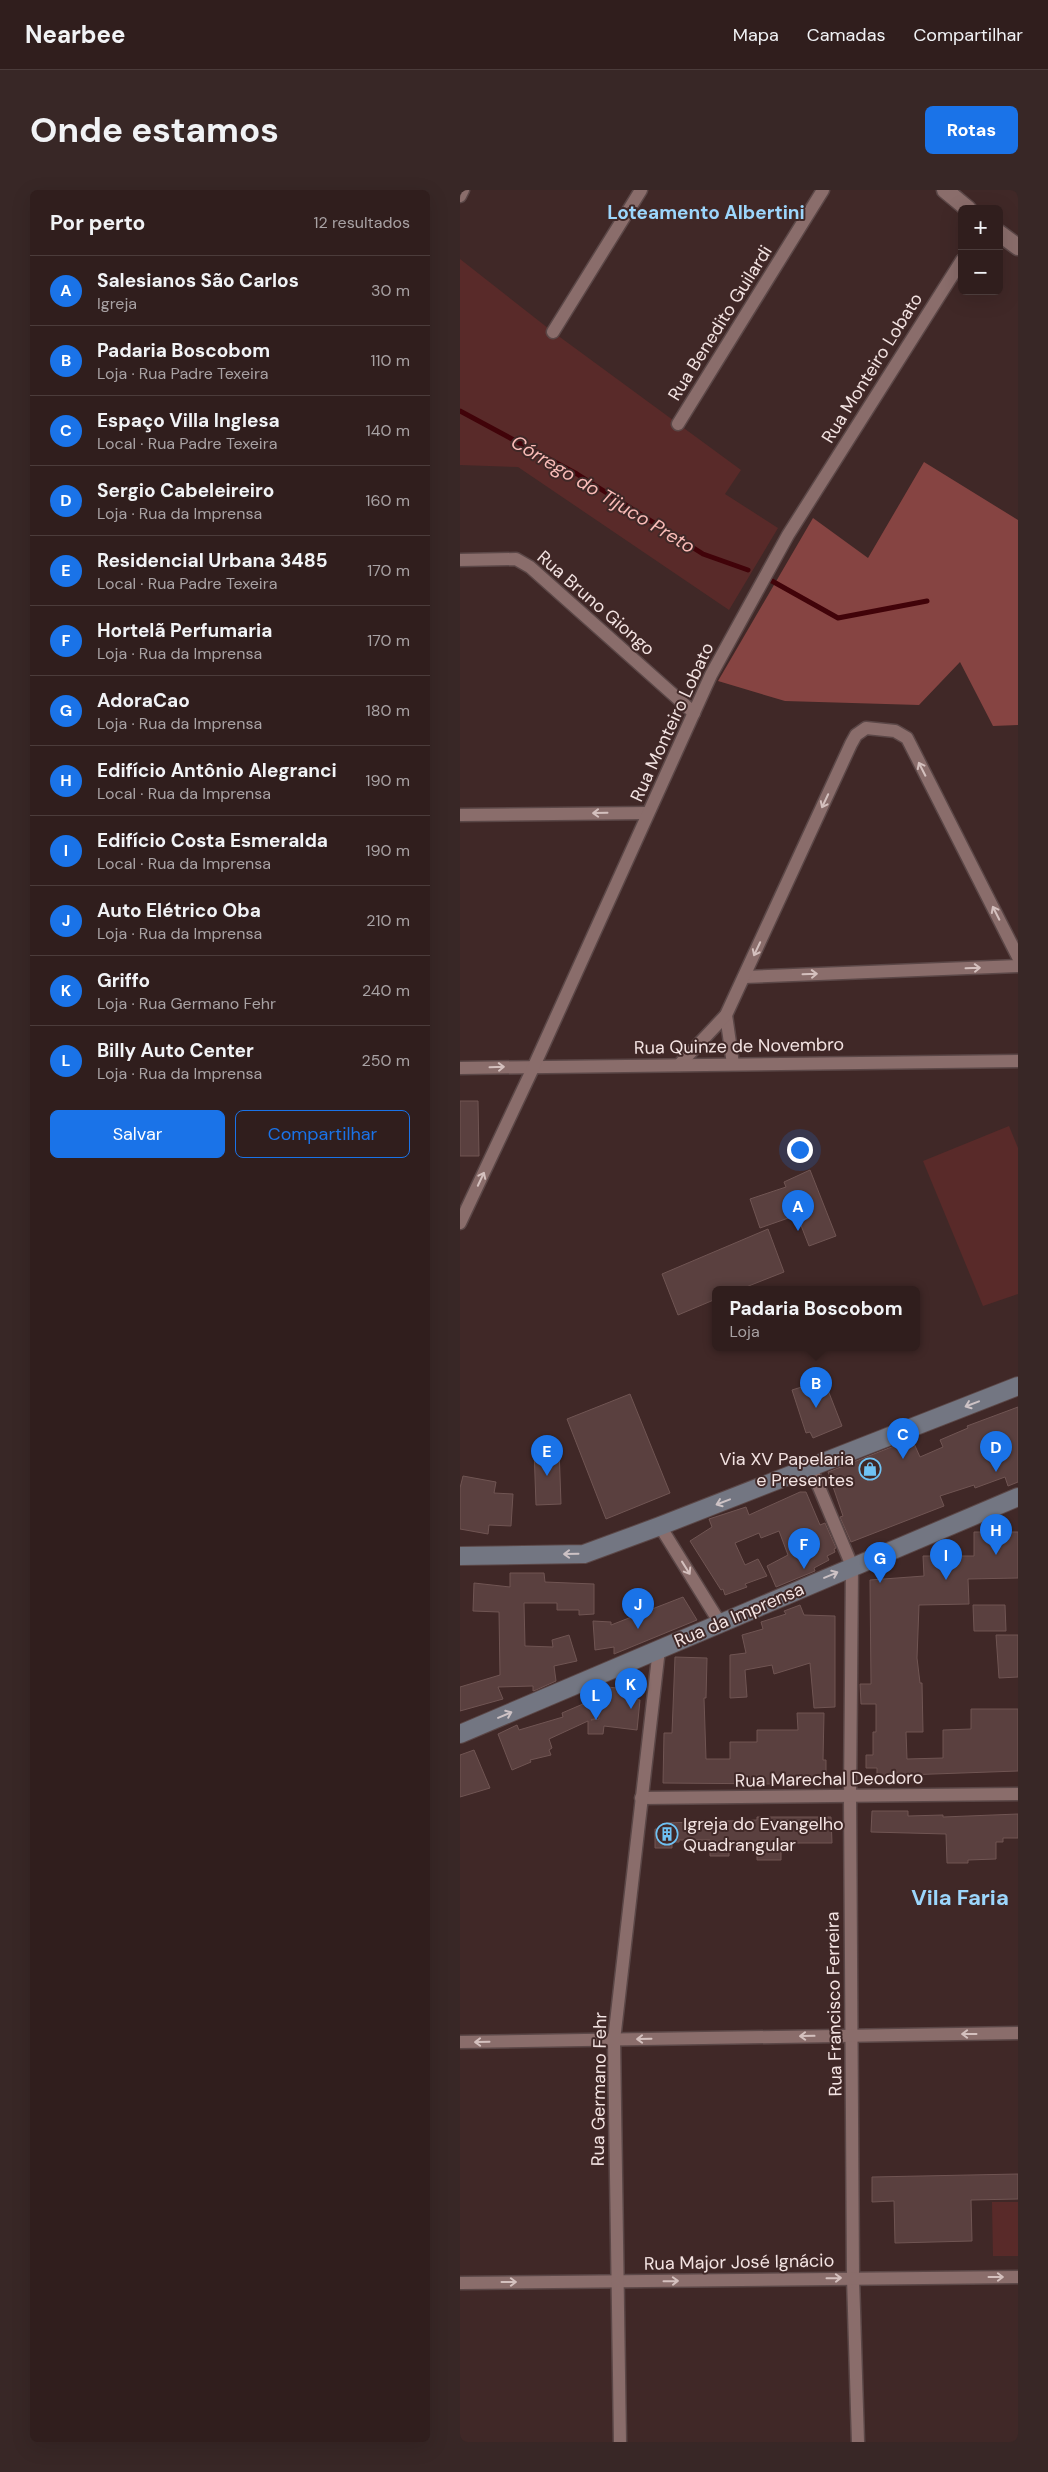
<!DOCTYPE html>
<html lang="pt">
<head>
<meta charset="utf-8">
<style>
	:root { --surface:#301e1d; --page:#382726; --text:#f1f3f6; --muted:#a8a2a4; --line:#4b3c3b; --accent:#1a73e8 }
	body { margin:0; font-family:"DM Sans",sans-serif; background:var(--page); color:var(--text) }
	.controls { position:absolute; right:15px; top:15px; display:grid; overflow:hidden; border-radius:8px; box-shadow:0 5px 20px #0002 }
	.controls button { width:45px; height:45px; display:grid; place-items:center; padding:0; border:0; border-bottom:1px solid var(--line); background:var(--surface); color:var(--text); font:25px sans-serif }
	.you { position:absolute; left:339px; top:959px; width:18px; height:18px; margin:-12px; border:4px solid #fff; border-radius:50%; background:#1a73e8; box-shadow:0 0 0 8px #1a73e833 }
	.badge { display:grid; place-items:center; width:32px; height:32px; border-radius:50%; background:var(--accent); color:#fff; font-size:16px; font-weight:700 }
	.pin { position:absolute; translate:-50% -41px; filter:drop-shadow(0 1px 2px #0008) }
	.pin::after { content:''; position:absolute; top:26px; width:18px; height:15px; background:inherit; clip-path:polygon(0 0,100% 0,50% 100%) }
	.popup { position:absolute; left:252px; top:1096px; width:208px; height:65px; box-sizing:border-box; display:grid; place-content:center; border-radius:8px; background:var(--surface); filter:drop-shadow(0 1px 4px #0005); font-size:16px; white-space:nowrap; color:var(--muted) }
	.popup b { font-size:19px; color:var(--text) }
	.popup::after { content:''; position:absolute; left:50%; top:100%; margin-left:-10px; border:10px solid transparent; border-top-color:var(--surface) }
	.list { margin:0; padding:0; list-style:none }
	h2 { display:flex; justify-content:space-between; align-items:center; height:65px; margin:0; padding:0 20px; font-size:21px }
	h2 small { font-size:16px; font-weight:400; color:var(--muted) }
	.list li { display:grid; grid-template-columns:32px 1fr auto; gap:15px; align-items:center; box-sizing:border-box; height:70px; padding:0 20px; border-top:1px solid var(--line) }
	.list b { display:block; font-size:19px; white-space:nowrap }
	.list p { margin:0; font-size:16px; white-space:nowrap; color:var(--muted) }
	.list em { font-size:16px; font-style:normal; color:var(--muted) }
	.actions { display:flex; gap:10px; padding:15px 20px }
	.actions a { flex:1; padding:11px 0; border:1px solid var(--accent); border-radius:8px; text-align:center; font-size:18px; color:var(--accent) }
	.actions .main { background:var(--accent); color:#fff }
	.map { position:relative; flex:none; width:558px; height:2252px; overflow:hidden; border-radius:8px }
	header { display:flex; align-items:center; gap:30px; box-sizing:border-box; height:70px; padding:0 25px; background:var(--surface); border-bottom:1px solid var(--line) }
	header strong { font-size:24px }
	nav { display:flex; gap:28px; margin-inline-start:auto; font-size:18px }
	.intro { display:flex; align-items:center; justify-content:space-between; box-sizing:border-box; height:120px; padding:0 30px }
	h1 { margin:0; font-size:35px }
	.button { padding:12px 22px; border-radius:8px; background:var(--accent); color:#fff; font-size:18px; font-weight:700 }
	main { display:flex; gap:30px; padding:0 30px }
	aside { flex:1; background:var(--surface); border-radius:8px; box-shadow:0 5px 20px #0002 }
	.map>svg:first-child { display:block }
	.green { fill:#592a29 }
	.forest { fill:#864442 }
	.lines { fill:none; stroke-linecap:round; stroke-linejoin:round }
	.stream { stroke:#410309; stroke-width:5 }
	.building { fill:#5a403f; stroke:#705553 }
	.minor-casing { stroke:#5b4747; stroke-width:15 }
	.tertiary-casing { stroke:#5b4747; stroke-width:19 }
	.secondary-casing { stroke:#5b4747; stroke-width:20 }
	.minor { stroke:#8a6d6b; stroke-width:12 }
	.tertiary { stroke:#8a6d6b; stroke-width:16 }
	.secondary { stroke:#737682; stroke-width:18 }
	.oneway { stroke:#d4c0be }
	.oneway2 { stroke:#cdc2c5 }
	.labels { text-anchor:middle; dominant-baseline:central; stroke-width:4; stroke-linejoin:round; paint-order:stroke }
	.street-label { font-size:18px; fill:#f3e3e2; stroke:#402827 }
	.poi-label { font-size:18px; fill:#f3e3e2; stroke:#402827; text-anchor:end }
	.neighbourhood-label { font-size:19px; font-weight:bold; fill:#9cd6fc; stroke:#402827 }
	.water-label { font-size:19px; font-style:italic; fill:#f9bbb7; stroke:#402827 }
	.district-label { font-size:22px; font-weight:bold; fill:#9cd6fc; stroke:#402827 }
</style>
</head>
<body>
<header>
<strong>Nearbee</strong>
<nav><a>Mapa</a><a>Camadas</a><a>Compartilhar</a></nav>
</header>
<div class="intro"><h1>Onde estamos</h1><a class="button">Rotas</a></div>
<main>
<aside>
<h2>Por perto<small>12 resultados</small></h2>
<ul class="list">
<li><span class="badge">A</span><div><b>Salesianos São Carlos</b><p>Igreja</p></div><em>30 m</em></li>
<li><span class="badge">B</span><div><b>Padaria Boscobom</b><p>Loja · Rua Padre Texeira</p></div><em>110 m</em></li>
<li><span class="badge">C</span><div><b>Espaço Villa Inglesa</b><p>Local · Rua Padre Texeira</p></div><em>140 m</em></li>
<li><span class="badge">D</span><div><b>Sergio Cabeleireiro</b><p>Loja · Rua da Imprensa</p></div><em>160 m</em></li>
<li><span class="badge">E</span><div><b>Residencial Urbana 3485</b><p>Local · Rua Padre Texeira</p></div><em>170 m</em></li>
<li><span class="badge">F</span><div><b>Hortelã Perfumaria</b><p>Loja · Rua da Imprensa</p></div><em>170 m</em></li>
<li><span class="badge">G</span><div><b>AdoraCao</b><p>Loja · Rua da Imprensa</p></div><em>180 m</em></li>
<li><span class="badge">H</span><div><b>Edifício Antônio Alegranci</b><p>Local · Rua da Imprensa</p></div><em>190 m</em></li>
<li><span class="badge">I</span><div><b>Edifício Costa Esmeralda</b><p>Local · Rua da Imprensa</p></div><em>190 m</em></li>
<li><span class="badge">J</span><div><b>Auto Elétrico Oba</b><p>Loja · Rua da Imprensa</p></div><em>210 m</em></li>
<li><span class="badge">K</span><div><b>Griffo</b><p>Loja · Rua Germano Fehr</p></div><em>240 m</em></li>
<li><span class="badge">L</span><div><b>Billy Auto Center</b><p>Loja · Rua da Imprensa</p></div><em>250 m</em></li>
</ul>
<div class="actions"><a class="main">Salvar</a><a>Compartilhar</a></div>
</aside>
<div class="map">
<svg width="558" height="2252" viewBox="0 0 558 2252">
	<rect width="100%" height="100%" fill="#402827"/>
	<g class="green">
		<polygon points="0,69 93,142 281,280 265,304 318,338 269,420 58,277 0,275"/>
		<polygon points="549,936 558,958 558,1104 523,1116 463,971"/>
		<polygon points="532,2012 558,2012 558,2066 533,2066"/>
	</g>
	<polygon class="forest" points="464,272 558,330 558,535 533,536 500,472 459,515 325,511 258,491 353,328 408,368"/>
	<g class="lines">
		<g class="stream">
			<polyline points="0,221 117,284 243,364 288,380"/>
			<polyline points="312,391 378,428 467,411"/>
		</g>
	</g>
	<g class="building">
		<polygon points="0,911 18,911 19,966 0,966"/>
		<polygon points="350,980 376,1046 349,1056 337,1025 300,1038 290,1009 326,997 324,992"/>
		<polygon points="308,1039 324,1082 281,1099 256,1099 256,1109 218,1125 202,1084"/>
		<polygon points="364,1190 382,1236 353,1248 350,1242 346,1243 332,1200"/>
		<polygon points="170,1204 210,1303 146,1329 107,1229"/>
		<polygon points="558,1217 558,1292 548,1296 545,1287 515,1298 514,1295 480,1306 484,1316 391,1352 380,1327 383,1326 368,1282 452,1249 460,1267 483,1257 480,1250 508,1238 507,1236"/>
		<polygon points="74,1258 99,1258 101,1314 76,1315"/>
		<polygon points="3,1286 36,1292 34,1303 53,1304 51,1336 29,1335 28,1344 0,1339 0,1298"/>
		<polygon points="340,1302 346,1302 360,1335 365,1333 376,1358 374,1359 375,1362 367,1366 369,1370 354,1378 355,1381 316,1397 307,1376 328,1365 319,1341 301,1348 299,1343 275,1353 285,1375 298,1369 307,1386 285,1394 287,1397 265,1405 263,1399 261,1400 230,1351 252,1337 249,1329 286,1317 289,1325"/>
		<polygon points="514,1342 558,1342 558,1388 508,1389 509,1414 459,1415 457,1468 460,1493 462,1493 463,1542 446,1542 447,1569 483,1568 483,1540 511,1539 511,1519 558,1519 558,1581 417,1586 417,1578 406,1578 406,1565 413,1565 413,1542 416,1542 416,1514 401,1514 400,1494 411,1494 410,1390 464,1386 463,1366 514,1366"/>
		<polygon points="50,1383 84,1383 85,1392 134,1394 134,1424 119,1425 119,1420 97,1420 97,1413 64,1413 65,1456 93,1457 92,1450 109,1445 117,1471 94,1476 96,1491 76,1500 73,1501 73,1496 38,1497 43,1509 0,1521 0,1497 40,1485 39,1422 13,1421 14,1393 50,1397"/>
		<polygon points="223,1407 237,1430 154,1464 154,1457 135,1460 133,1431 151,1432 151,1435"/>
		<polygon points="340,1415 344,1425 375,1426 375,1517 354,1518 350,1473 314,1484 312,1475 285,1480 287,1507 270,1508 270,1465 286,1463 282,1445 303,1439 301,1432 326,1424 324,1421"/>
		<polygon points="513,1415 545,1415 546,1441 514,1441"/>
		<polygon points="536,1445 558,1445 558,1487 539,1488"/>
		<polygon points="215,1467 247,1468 246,1508 244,1508 246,1569 270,1569 270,1552 297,1552 297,1540 338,1540 337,1523 364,1523 363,1570 366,1570 366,1588 320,1589 320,1594 203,1593 204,1543 212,1543"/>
		<polygon points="148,1497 165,1499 164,1508 180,1510 177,1540 144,1536 143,1544 128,1544 128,1531 89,1549 92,1558 89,1560 91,1565 70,1570 71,1572 52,1580 38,1544 57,1535 59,1540 103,1527 102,1523 123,1514 131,1515 136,1528 131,1530 139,1529 138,1515 146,1515"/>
		<polygon points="14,1560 30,1598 0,1607 0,1565"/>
		<polygon points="412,1621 448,1621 448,1626 483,1625 483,1627 558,1624 558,1648 543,1648 543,1652 536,1652 536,1669 508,1670 508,1673 487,1673 486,1644 411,1642"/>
		<polygon points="297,1627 371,1627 372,1653 321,1653 321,1670 297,1670 297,1657 269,1657 269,1666 250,1666 250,1650 219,1650 219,1652 212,1652 212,1658 195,1658 195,1639 206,1639 206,1633 297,1630"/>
		<polygon points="558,1984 558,2009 511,2010 512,2051 435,2053 434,2011 412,2012 412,1987"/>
	</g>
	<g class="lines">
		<g class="minor-casing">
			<g id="minor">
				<polyline points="0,6 3,0"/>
				<polyline points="93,142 181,0"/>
				<polyline points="218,234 363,0"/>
				<polyline points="0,370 56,369 70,377 234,523"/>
				<polyline points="0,625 188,623"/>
				<polyline points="284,787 558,776"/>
				<polyline points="266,825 273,874"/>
				<polyline points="219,875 266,825 391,554 396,545 406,538 435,541 447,548 558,767"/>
				<polyline points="0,878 558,871"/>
				<polyline points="0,1033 74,876 251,485 328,345 502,70"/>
				<polyline points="351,1278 392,1376 390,1607 393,2088 398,2252"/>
				<polyline points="200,1336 260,1433"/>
				<polyline points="181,1608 558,1604"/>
				<polyline points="0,1852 558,1843"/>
				<polyline points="0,2093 558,2087"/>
				<polyline points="160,2252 154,1850 199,1459"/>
			</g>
		</g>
		<g class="tertiary-casing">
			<g id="tertiary">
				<polyline points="485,0 508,19"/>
				<polyline points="539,43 558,57"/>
			</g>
		</g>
		<g class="secondary-casing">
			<g id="secondary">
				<polyline points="0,1366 124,1364 200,1336 558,1196"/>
				<polyline points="0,1544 558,1307"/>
			</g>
		</g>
		<use href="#minor" class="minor"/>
		<use href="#tertiary" class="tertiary"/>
		<use href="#secondary" class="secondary"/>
	</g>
	<defs><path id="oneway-shaft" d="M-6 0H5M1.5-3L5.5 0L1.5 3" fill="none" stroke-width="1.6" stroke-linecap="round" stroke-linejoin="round" transform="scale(1.25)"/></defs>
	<g class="oneway">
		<use href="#oneway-shaft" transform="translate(462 579) rotate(-117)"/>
		<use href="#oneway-shaft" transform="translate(365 611) rotate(115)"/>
		<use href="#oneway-shaft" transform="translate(140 623) rotate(179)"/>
		<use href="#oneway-shaft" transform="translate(536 723) rotate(-117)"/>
		<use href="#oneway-shaft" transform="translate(297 759) rotate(115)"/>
		<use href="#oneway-shaft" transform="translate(513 778) rotate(-2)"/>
		<use href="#oneway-shaft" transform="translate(350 784) rotate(-2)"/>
		<use href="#oneway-shaft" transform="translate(37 877) rotate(-2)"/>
		<use href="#oneway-shaft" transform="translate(21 989) rotate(-65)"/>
		<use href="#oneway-shaft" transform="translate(226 1378) rotate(58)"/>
		<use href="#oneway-shaft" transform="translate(509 1844) rotate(180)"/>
		<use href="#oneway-shaft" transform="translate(347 1846) rotate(179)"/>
		<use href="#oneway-shaft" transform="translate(184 1849) rotate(179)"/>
		<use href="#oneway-shaft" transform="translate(22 1852) rotate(179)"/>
		<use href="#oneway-shaft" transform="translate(536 2087)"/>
		<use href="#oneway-shaft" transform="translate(374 2088) rotate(-1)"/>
		<use href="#oneway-shaft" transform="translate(211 2091) rotate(-1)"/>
		<use href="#oneway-shaft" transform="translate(49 2092)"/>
	</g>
	<g class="oneway2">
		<use href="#oneway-shaft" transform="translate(512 1214) rotate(159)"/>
		<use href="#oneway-shaft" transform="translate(263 1312) rotate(159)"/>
		<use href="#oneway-shaft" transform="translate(111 1364) rotate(179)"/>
		<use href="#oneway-shaft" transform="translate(371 1385) rotate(-23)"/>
		<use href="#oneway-shaft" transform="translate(45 1525) rotate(-23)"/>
	</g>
	<defs>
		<g id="shop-ring" transform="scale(1.125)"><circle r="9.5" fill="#402827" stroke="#6fc2f4" stroke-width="1.5"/><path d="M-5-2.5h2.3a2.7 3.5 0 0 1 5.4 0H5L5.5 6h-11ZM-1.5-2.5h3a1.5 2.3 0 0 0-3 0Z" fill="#6fc2f4"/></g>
		<g id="building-ring" transform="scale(1.125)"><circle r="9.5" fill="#402827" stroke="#6fc2f4" stroke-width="1.5"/><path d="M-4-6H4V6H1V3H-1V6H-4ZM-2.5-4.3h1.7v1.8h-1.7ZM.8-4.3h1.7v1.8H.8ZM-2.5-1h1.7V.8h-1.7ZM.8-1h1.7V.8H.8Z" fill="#6fc2f4"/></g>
	</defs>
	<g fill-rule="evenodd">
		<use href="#shop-ring" x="410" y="1279"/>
		<use href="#building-ring" x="207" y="1644"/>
	</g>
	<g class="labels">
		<g class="street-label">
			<text transform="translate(260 133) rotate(-58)">Rua Benedito Guilardi</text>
			<text transform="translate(412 178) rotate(-58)">Rua Monteiro Lobato</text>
			<text transform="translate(136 413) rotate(41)">Rua Bruno Giongo</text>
			<text transform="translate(212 532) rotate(-65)">Rua Monteiro Lobato</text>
			<text transform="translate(279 856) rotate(-1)">Rua Quinze de Novembro</text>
			<text transform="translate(279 1425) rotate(-23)">Rua da Imprensa</text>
			<text transform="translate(369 1589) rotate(-1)">Rua Marechal Deodoro</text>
			<text transform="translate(374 1814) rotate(-91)">Rua Francisco Ferreira</text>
			<text transform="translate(139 1899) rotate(-89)">Rua Germano Fehr</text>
			<text transform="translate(279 2072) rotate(-1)">Rua Major José Ignácio</text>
		</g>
		<g class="poi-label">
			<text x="394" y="1269">Via XV Papelaria<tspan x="394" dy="21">e Presentes</tspan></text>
			<text x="223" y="1634" text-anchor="start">Igreja do Evangelho<tspan x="223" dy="21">Quadrangular</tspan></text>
		</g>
		<g class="neighbourhood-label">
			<text x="246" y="22">Loteamento Albertini</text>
		</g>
		<g class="water-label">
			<text transform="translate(143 304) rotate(31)">Córrego do Tijuco Preto</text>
		</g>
		<g class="district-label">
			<text x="500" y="1707">Vila Faria</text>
		</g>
	</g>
</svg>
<div class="controls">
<button>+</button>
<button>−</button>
</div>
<div class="you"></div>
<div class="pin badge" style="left:338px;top:1041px">A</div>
<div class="pin badge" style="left:356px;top:1218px">B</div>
<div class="popup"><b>Padaria Boscobom</b>Loja</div>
<div class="pin badge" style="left:443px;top:1269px">C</div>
<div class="pin badge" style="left:536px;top:1282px">D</div>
<div class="pin badge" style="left:87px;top:1286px">E</div>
<div class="pin badge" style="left:344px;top:1379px">F</div>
<div class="pin badge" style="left:420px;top:1393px">G</div>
<div class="pin badge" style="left:536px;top:1365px">H</div>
<div class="pin badge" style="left:486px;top:1390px">I</div>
<div class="pin badge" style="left:178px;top:1439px">J</div>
<div class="pin badge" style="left:171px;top:1519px">K</div>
<div class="pin badge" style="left:136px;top:1530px">L</div>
</div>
</main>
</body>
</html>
